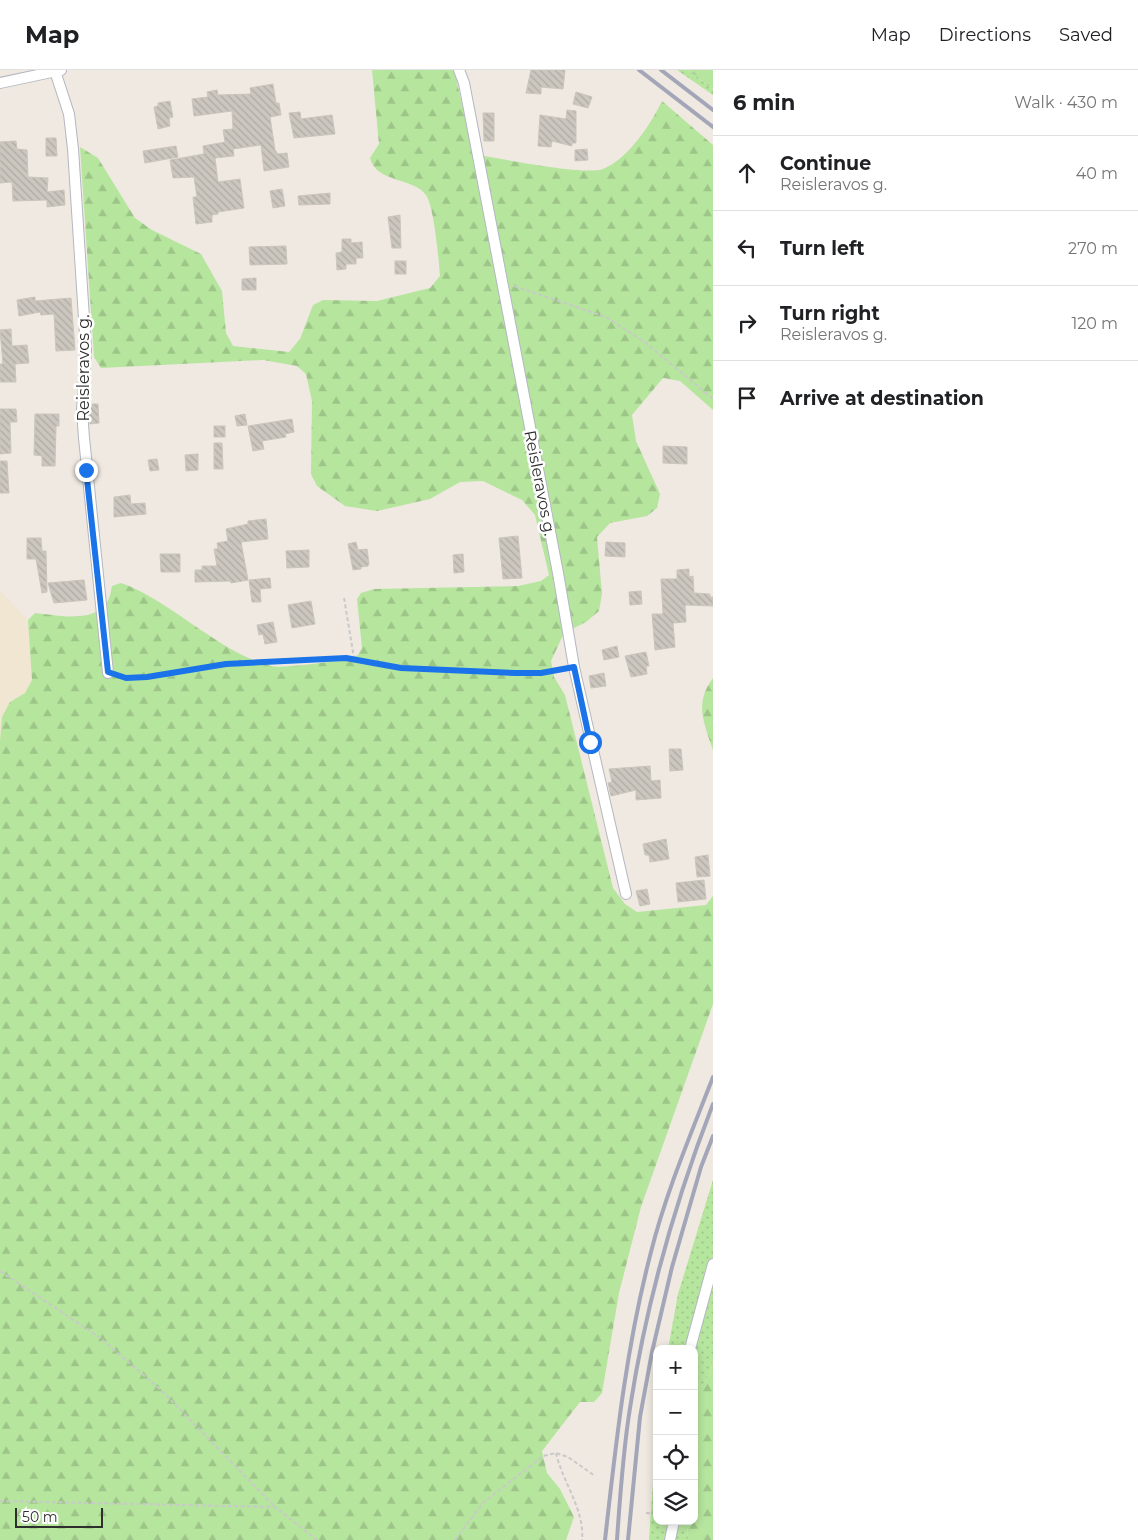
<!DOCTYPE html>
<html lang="en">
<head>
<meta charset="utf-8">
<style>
	:root { --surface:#fff; --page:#f2f2f2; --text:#202124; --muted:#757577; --line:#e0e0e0 }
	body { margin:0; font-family:Montserrat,sans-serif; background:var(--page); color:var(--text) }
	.controls { position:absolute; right:15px; bottom:15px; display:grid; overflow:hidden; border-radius:10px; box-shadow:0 2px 8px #0003 }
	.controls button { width:45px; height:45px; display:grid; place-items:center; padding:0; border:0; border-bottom:1px solid var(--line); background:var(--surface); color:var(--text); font:25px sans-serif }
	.scale { position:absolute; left:15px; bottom:12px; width:88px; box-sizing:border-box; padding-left:5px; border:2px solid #2e2e2e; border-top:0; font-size:14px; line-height:18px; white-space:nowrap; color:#2e2e2e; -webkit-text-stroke:4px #fff; paint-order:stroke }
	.stop { position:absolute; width:15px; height:15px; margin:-11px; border:4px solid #1a73e8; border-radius:50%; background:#fff }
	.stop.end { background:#1a73e8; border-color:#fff; box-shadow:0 1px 5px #0008 }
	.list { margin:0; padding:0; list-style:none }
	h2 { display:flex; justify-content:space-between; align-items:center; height:65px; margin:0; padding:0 20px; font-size:21px }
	h2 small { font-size:16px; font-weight:400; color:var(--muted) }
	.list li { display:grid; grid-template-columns:32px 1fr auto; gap:15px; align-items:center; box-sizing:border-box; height:75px; padding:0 20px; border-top:1px solid var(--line) }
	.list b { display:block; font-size:19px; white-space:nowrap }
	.list p { margin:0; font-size:16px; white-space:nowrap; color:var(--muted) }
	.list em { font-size:16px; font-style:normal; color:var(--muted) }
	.icon { flex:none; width:28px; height:28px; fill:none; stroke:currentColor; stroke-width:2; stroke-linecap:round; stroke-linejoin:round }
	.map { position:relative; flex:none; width:713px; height:1470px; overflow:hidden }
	header { display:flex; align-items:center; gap:30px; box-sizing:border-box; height:70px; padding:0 25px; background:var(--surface); border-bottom:1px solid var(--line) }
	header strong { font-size:24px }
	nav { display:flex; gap:28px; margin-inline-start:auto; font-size:18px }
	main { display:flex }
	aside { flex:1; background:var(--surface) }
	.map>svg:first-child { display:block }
	.education { fill:#f0e6d1 }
	.grass { fill:url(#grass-dots) }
	.forest { fill:url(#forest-firs) }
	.building { fill:url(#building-back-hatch); stroke:#cbc5ba }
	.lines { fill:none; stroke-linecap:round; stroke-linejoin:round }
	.minor-casing { stroke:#b4b7c1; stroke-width:12 }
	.path { stroke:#c9c9c9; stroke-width:2; stroke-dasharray:4 2.5; stroke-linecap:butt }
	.minor { stroke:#fff; stroke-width:10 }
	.rail { stroke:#a3a6b8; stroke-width:4 }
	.route { stroke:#1a73e8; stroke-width:6 }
	.labels { text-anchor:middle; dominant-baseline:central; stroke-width:5; stroke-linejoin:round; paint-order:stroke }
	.street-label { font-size:16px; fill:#2e2e2e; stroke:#fff }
</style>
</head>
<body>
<header>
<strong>Map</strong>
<nav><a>Map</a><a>Directions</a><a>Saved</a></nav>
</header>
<main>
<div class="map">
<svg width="713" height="1470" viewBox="0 0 713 1470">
	<defs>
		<pattern id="grass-dots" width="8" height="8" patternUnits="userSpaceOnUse" patternTransform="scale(1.25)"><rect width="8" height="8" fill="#b6e59e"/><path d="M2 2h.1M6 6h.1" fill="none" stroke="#9dc588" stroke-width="1.8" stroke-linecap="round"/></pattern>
		<pattern id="forest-firs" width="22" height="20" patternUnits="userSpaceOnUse" patternTransform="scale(1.25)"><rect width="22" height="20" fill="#b6e59e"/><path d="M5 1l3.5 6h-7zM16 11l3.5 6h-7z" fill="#9dc588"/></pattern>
		<pattern id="building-back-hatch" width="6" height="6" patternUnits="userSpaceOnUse" patternTransform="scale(1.25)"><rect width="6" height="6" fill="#cbc7bf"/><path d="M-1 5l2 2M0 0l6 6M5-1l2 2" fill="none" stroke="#afaba4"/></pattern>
	</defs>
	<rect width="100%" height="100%" fill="#efe9e1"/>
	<polygon class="education" points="0,521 28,550 32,610 25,623 10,632 0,671"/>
	<g class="grass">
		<polygon points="677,0 689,0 713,20 713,25"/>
		<polygon points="713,1110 713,1291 710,1304 694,1327 694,1279 668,1279 678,1224"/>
		<polygon points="657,1354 657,1451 687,1451 688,1470 649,1470"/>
	</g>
	<g class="forest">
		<path d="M372 0H454L474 84C497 88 586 106 603 99 628 89 651 54 662 31L713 75V340L680 311 663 308 632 345 636 371 660 424 657 438 647 446 610 453 597 467 602 524 599 541 586 552 564 563 551 591 554 607 565 625 613 818 625 834 637 842 706 835 713 826V934L641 1137 619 1223 602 1323 594 1332H580L542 1381 547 1403 560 1419 574 1447 566 1470H0V671L2 647 10 632 25 623 32 610 28 550 35 543C57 545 93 554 107 532 110 528 111 521 112 516L121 513C172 531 219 583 271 596 284 599 331 591 347 590L358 585 362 578 357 529 361 523 374 519 518 516 541 511 549 505 535 445 522 430 483 411 460 412 430 429 377 441 345 436 317 416 311 404 312 331 306 304 297 296 263 290 101 298 94 287 80 77 98 88 135 148 152 160 201 184 222 221 226 263 233 276 289 282 300 269 313 235 323 230 377 231 430 218 440 206C439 191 434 136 426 125 413 107 376 113 370 88L379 74Z"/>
		<polygon points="689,0 713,0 713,20"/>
		<path d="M713 608V680C704 653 694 633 713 608Z"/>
		<polygon points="713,1291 713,1470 688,1470 687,1451 694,1451 694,1327 710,1304"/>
	</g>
	<g class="building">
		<polygon points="531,0 565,0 563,19 541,17 541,24 526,23"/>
		<polygon points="273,14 276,33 279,33 281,45 270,47 275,80 278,84 287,83 289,97 264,101 261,75 233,79 234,86 215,88 218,112 240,109 244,138 218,142 218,144 212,145 212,152 196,154 193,127 197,127 194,107 173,108 170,90 204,84 203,76 225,72 223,60 233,59 232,41 194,46 192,29 208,27 207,22 217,20 218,25 251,24 250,18"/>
		<polygon points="576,22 592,27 588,38 573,34"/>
		<polygon points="170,31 173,47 169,48 170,56 158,59 154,37 158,36 158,33"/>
		<polygon points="567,40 576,41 576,73 572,73 572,76 552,71 551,77 538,76 540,45 566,49"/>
		<polygon points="300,42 301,49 332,45 335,64 294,68 289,43"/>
		<polygon points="483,43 494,43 494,71 484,71"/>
		<polygon points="46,68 56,68 57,86 46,86"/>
		<polygon points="16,71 17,79 27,80 28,107 48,108 47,122 64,120 65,135 47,137 47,130 13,131 12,112 0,113 0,72"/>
		<polygon points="176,76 178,87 145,93 143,81"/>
		<polygon points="587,79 588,90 575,91 575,80"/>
		<polygon points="282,119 285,136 273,138 270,121"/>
		<polygon points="330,123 330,134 299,135 298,126"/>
		<polygon points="400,145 401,178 392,178 388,147"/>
		<polygon points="342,169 351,169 351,173 362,172 363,188 356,188 356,194 346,194 346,199 337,200 336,183 342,182"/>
		<polygon points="286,176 287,194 250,195 249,177"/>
		<rect x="395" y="191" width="11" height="13"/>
		<polygon points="256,208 256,220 242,220 242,209"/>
		<polygon points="35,227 35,231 71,228 75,280 56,281 54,244 41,245 40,242 19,246 17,230"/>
		<polygon points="11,259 12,276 27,275 29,293 15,294 16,312 0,312 0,294 3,294 0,260"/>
		<polygon points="89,334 98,334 99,353 90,354"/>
		<polygon points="0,339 16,339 17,352 10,352 11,383 0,384"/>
		<polygon points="35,344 59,344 59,356 56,356 55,396 42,396 42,386 34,385"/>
		<polygon points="245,344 247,355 237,356 235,346"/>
		<polygon points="292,349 294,362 285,364 286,367 262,371 264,379 253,381 248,356"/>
		<rect x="214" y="356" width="11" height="11"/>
		<polygon points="214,373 222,373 223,399 214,399"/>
		<polygon points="663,376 687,377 687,394 663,393"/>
		<polygon points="198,384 198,400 186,401 185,385"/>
		<polygon points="157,389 159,400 150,401 148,390"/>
		<polygon points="0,391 7,391 9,423 0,423"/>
		<polygon points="130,425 131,434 145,433 146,444 114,447 114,427"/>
		<polygon points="266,449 268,469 241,472 248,510 231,513 230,511 195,512 195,500 202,500 202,496 217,496 214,479 218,479 217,473 228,471 226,459 248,454 248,451"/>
		<polygon points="518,466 522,508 503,509 499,468"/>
		<polygon points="27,468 41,468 42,481 46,481 47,522 42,523 36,489 27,489"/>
		<polygon points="356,472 358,480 367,479 369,493 368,496 361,497 361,499 353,500 348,474"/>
		<polygon points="606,472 625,473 625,487 605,486"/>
		<polygon points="309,480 309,497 287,498 286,481"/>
		<polygon points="160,484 180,484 180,502 161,502"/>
		<polygon points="463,484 464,502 454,503 453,485"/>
		<polygon points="689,499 689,507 693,506 694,523 710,524 710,527 713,527 713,536 685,535 686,552 673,553 675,577 655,580 652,544 663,544 661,509 677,509 677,500"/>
		<polygon points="270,508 271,518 260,519 261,532 252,532 249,510"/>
		<polygon points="84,510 87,530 54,533 48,513"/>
		<polygon points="641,521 642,534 630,535 629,522"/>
		<polygon points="311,531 315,554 292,558 288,535"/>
		<polygon points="273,552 277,572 265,574 263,564 259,565 257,555"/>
		<polygon points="617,576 619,587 604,590 602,580"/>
		<polygon points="646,582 649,596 646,596 647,604 631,607 625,586"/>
		<polygon points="604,603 606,616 591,618 589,606"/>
		<polygon points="669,679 681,679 683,700 670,701"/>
		<polygon points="650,696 651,711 660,710 661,728 636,730 636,720 611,726 608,713 612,712 609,699"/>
		<polygon points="666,769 669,789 650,792 649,785 645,785 643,774"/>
		<polygon points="708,785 710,806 697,807 695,787"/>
		<polygon points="704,810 706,829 678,832 676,813"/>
		<polygon points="647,819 650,834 640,836 636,821"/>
	</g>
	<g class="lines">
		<g class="minor-casing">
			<g id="minor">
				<polyline points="459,0 464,13 558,503 574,597 626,824"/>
				<polyline points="55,1 69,44 73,79 86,279 82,340 84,368 108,603"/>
				<polyline points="0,13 61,0"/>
				<polyline points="690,1279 713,1194"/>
				<polyline points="670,1470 674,1451"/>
			</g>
		</g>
		<g class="path">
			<polyline points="514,216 606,247 646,273 713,329"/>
			<polyline points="344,528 354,588"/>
			<polyline points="119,606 147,607 226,594 346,588 401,598 516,603 541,603 564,599"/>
			<polyline points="0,1201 99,1267 161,1320 275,1437"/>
			<path d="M556 1383C562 1411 585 1440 582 1470"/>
			<polyline points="0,1431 275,1437 317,1470"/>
			<polyline points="646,1443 657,1444"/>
			<polyline points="455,1470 483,1433 543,1386 556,1383 568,1387 595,1406"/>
		</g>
		<use href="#minor" class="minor"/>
		<g class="rail">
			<polyline points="639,0 713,57"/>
			<polyline points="661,0 713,40"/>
			<path d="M605 1470C616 1373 626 1277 651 1182 666 1122 691 1064 713 1007"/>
			<path d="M617 1470C620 1426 623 1381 630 1338 646 1234 675 1132 713 1034"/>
			<polyline points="628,1470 640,1347 652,1282 672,1197 701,1097 713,1066"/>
		</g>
	</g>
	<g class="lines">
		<polyline class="route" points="86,400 108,602 126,608 147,607 226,594 346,588 401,598 516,603 541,603 574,597 590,672"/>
	</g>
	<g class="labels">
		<g class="street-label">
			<text transform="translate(83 298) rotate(-90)">Reisleravos g.</text>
			<text transform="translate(540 413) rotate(79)">Reisleravos g.</text>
		</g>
	</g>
</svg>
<div class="controls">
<button>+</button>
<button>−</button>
<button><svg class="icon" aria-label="locate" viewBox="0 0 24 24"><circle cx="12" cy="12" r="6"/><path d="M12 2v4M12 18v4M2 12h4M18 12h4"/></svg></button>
<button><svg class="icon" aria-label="layers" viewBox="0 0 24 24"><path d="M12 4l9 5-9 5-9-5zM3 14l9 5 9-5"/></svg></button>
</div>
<div class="scale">50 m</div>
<div class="stop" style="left:590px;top:672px"></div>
<div class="stop end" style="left:86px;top:400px"></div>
</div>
<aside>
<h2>6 min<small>Walk · 430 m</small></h2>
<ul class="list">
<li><svg class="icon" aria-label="ahead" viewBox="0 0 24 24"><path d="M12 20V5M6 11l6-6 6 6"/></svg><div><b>Continue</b><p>Reisleravos g.</p></div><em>40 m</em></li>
<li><svg class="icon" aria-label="left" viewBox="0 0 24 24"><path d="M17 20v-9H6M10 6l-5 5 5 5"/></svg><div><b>Turn left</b></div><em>270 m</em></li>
<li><svg class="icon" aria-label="right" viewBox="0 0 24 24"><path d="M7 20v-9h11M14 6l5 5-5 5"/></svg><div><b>Turn right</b><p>Reisleravos g.</p></div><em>120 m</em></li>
<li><svg class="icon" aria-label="arrive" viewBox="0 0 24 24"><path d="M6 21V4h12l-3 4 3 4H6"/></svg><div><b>Arrive at destination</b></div></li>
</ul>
</aside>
</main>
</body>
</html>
